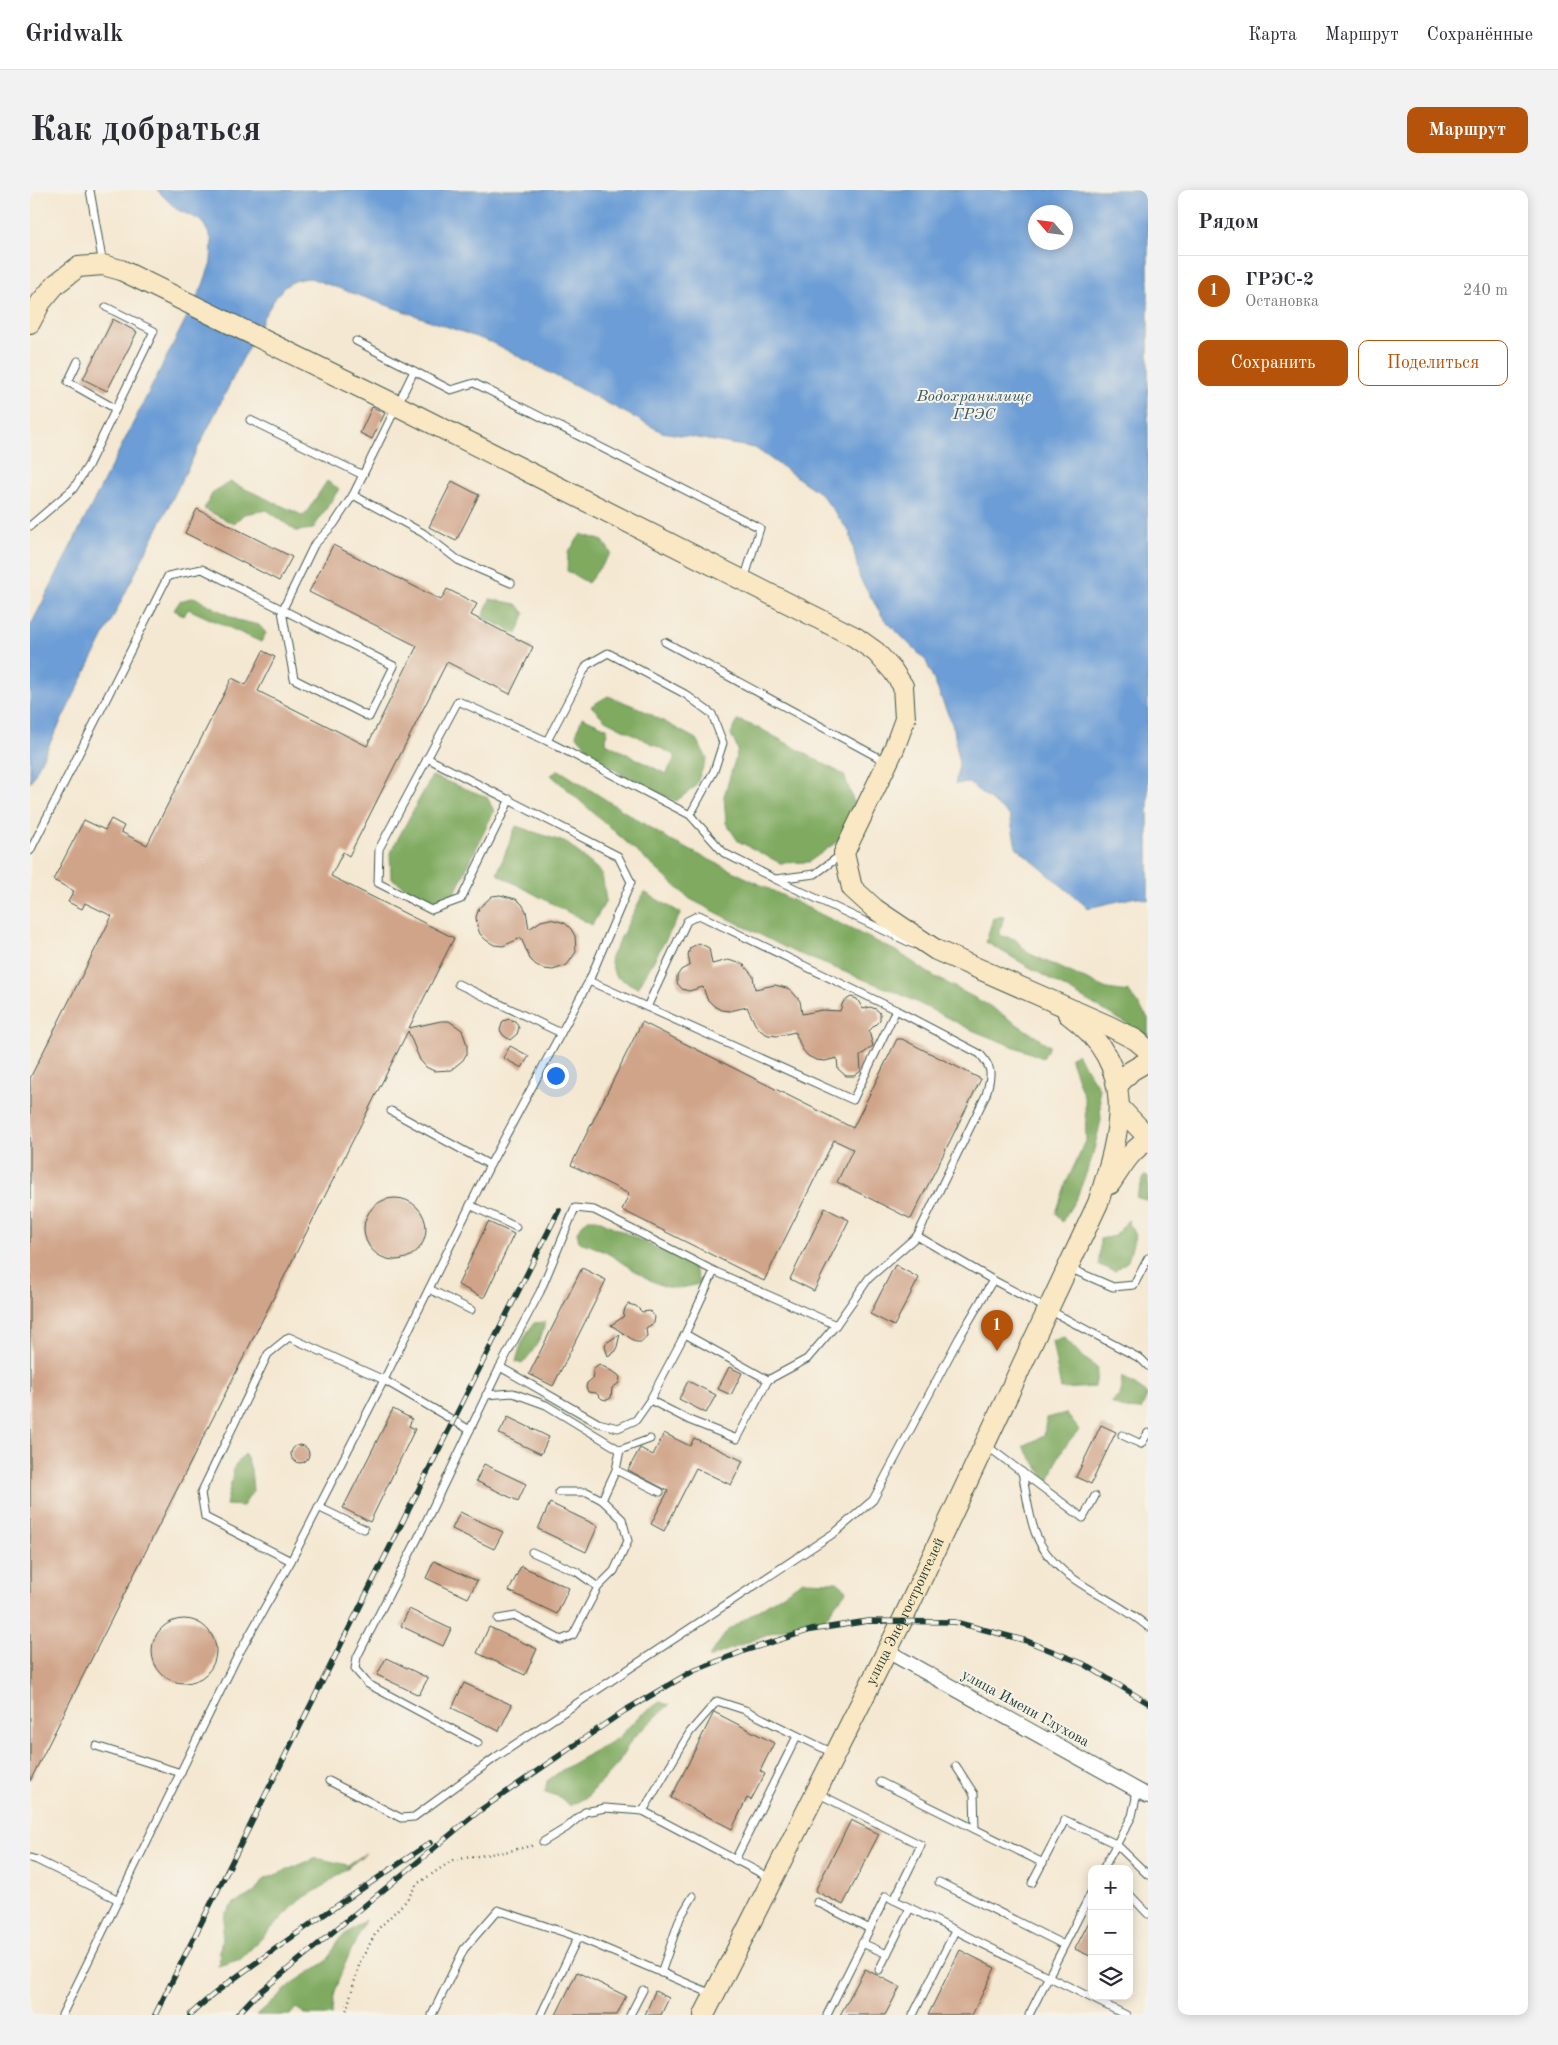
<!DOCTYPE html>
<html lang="ru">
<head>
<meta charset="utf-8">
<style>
	:root { --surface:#fff; --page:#f2f2f3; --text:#2b2b33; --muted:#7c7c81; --line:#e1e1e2; --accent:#b45309 }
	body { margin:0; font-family:"Old Standard TT",serif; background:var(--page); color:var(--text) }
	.controls { position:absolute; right:15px; bottom:15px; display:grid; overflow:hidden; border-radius:10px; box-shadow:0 2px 12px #0003 }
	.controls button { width:45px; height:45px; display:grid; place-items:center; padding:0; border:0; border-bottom:1px solid var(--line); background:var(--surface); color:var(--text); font:25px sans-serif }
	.compass { position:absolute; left:998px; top:15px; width:45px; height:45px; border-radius:50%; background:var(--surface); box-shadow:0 2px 12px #0003; rotate:298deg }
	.you { position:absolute; left:525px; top:885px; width:18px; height:18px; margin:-12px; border:4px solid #fff; border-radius:50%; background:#1a73e8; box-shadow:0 0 0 8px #1a73e833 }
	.badge { display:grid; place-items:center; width:32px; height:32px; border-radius:50%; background:var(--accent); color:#fff; font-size:16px; font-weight:700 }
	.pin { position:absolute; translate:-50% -41px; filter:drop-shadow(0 1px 2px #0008) }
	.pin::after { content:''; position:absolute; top:26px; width:18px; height:15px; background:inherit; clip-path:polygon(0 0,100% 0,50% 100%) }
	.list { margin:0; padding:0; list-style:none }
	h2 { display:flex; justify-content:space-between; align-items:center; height:65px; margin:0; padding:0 20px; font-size:21px }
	h2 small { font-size:16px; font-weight:400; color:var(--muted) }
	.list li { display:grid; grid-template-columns:32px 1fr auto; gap:15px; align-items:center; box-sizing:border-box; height:70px; padding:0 20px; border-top:1px solid var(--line) }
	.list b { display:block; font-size:19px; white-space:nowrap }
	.list p { margin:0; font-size:16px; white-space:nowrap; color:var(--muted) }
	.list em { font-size:16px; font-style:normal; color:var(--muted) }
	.actions { display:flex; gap:10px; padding:15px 20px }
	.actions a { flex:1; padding:11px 0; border:1px solid var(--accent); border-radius:10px; text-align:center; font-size:18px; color:var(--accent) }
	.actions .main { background:var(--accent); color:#fff }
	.icon { flex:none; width:28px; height:28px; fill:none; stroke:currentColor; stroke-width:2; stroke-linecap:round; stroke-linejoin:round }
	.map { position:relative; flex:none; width:1118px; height:1825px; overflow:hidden; border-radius:10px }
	header { display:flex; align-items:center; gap:30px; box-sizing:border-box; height:70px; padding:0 25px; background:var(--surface); border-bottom:1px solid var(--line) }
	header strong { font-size:24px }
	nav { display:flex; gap:28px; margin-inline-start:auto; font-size:18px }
	.intro { display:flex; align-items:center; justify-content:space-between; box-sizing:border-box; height:120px; padding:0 30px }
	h1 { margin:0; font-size:35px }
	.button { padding:12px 22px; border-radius:10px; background:var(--accent); color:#fff; font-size:18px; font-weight:700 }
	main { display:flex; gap:30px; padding:0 30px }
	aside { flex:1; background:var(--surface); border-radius:10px; box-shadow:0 2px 12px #0003 }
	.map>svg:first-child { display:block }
	.forest { fill:#7faa61; stroke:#4f744a }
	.water { fill:#6c9dd6; stroke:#466d85; fill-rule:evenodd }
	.building { fill:#d0a489 }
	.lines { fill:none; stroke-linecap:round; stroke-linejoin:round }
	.lane-casing { stroke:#3f574c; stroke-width:9 }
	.street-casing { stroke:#3f574c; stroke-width:16 }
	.secondary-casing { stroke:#3f574c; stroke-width:22 }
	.path { stroke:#3f574c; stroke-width:2.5; stroke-dasharray:1 4; stroke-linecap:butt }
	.lane { stroke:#fff; stroke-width:7 }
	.street { stroke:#fff; stroke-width:14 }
	.secondary { stroke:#fae7c3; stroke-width:20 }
	.rail-casing { stroke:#1f3d34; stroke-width:5.5 }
	.rail { stroke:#f7f3e8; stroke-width:4; stroke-dasharray:11; stroke-linecap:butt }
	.labels { text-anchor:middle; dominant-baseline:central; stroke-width:4; stroke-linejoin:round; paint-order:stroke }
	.street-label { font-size:15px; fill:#1f3d34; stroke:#f7f3e8 }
	.water-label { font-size:16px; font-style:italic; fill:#365a65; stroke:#f7f3e8 }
</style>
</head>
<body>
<header>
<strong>Gridwalk</strong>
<nav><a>Карта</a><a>Маршрут</a><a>Сохранённые</a></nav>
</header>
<div class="intro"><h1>Как добраться</h1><a class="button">Маршрут</a></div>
<main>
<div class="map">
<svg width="1118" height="1825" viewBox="0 0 1118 1825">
	<rect width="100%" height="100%" fill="#f7f3e8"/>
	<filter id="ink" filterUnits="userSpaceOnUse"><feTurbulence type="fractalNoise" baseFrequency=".02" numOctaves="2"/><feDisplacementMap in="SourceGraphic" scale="10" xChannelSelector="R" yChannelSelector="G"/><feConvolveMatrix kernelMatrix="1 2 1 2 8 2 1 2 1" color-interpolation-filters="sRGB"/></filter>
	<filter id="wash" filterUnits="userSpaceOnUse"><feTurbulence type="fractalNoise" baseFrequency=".0096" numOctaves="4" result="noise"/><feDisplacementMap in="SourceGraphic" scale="20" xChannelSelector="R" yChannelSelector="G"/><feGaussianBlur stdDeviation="1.12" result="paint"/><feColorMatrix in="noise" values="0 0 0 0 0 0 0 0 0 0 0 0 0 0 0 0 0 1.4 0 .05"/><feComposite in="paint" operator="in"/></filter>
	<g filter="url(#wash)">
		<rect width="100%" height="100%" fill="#f4e8d2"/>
		<g class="forest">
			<polygon points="297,291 309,299 283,339 266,341 237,320 214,324 204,334 174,319 183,302 200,292 274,326"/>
			<polygon points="551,344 573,351 581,363 558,393 537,381 538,363"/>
			<polygon points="164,407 207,430 229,435 236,443 231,452 158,419 154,426 144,420 150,411"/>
			<polygon points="460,409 487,414 495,424 487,444 453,427"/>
			<polygon points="578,506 609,518 666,549 677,568 665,597 646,611 602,592 562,563 546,545 552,527 577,538 576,553 636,584 646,566 575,530 561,516"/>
			<polygon points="708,530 731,539 814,585 825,615 809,650 779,672 750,673 708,651 696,633 694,606 708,560 701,544"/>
			<polygon points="529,580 641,651 868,762 900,784 958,815 1020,856 1013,868 944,841 868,803 762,761 660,709 521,585"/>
			<polygon points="402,586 457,607 464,621 423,707 396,711 361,688 360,663"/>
			<polygon points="486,636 537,653 572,683 576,711 562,735 467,684"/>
			<polygon points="614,702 651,723 608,798 585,786 580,769"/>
			<polygon points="974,726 969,745 985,749 998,763 1077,799 1099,802 1118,828 1118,846 956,752 963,728"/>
			<polygon points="1047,864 1069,898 1071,930 1062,968 1047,1007 1032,1032 1026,1023 1036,993 1056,951 1055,910 1040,867"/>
			<polygon points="1115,985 1118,986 1118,1011 1106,1007"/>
			<path d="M558 1029H567L626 1058 655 1069 665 1080 670 1094C663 1095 655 1098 647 1098 629 1099 606 1081 591 1072 579 1063 564 1056 549 1052L547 1041Z"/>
			<polygon points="1098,1030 1105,1046 1098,1071 1085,1081 1069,1075 1070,1049 1085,1046"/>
			<path d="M515 1132C513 1147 503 1162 492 1174L486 1172C489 1157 495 1145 504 1133Z"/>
			<polygon points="1034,1147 1051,1165 1068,1179 1065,1197 1031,1199 1022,1151"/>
			<polygon points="1092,1186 1118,1204 1111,1220 1096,1219 1080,1213 1090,1204"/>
			<path d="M1036 1223 1049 1240C1032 1258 1026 1268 1019 1293L993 1256 1014 1246 1016 1228Z"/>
			<polygon points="215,1264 221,1279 223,1301 213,1316 196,1315 205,1275"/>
			<polygon points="773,1391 807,1392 817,1400 795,1428 743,1442 678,1468 698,1440"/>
			<polygon points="630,1512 639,1515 602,1549 587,1575 557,1607 539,1616 530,1607 515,1602 517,1591 532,1580 589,1547 608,1527"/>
			<polygon points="336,1663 297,1694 270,1710 211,1769 188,1776 195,1724 204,1713 224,1703 233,1690 286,1668 318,1675"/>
			<path d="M335 1730C323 1760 302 1792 302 1825H277L266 1818 260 1825H227L263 1793 297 1771 310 1748Z"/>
		</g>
		<path class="water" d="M127 0H1118V710L1106 707 1058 718 986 657 980 626 939 593 925 594 929 575 924 539 896 471 854 429 830 389 820 343 791 304 725 258 632 242 463 153 280 88C252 90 248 105 234 126L0 593V437L173 95 181 72 182 50 172 31 146 19ZM1006 22H1036V52H1006Z"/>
		<g id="blocks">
			<g class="building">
				<polygon points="83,129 107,142 77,201 53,189"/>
				<polygon points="342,217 355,223 342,249 330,243"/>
				<polygon points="422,291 449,305 426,351 399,337"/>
				<polygon points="167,319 262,367 249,391 155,343"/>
				<polygon points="303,355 411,410 417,399 447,414 441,425 503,457 480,504 417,472 319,666 313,662 301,686 424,748 379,838 411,831 419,831 432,840 437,855 437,863 433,870 421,880 404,881 396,877 390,870 378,841 0,1591 0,888 82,726 55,713 52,719 38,712 44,701 23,690 54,630 75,640 81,629 94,636 91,642 117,655 202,488 216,495 233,461 245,467 228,501 337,556 387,456 279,402"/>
				<polygon points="470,705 486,709 492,714 496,721 499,739 511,731 520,729 535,733 541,739 545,746 546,762 537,775 523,780 514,779 506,775 500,769 491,748 473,756 464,755 456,750 450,744 447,736 446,727 449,718 462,706"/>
				<polygon points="669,753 679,758 682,774 698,770 713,774 723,786 725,799 745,795 760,799 770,811 772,824 792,820 810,821 813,812 821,807 827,809 833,819 840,817 846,819 850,823 850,830 839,841 843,856 830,866 831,881 824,886 816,886 808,879 807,868 795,871 786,870 778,866 772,859 765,842 747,846 738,845 731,841 725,834 717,817 700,821 691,820 684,816 677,809 673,797 659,801 652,799 647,793 647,786 651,780 660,775 658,765 660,758"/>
				<polygon points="479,829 485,831 489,838 487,844 480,850 473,845 470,840 473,831"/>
				<polygon points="612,832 823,938 867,849 872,849 951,889 881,1029 807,992 823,959 804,950 734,1091 592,1020 599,1004 541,975"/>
				<polygon points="480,856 499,866 492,878 473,868"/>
				<circle cx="365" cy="1039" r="31"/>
				<polygon points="795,1018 819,1030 784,1101 760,1089"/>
				<polygon points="458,1032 484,1044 454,1108 428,1095"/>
				<polygon points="865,1075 889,1088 864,1136 840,1124"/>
				<polygon points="552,1078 576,1090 523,1196 499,1184"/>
				<polygon points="598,1114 606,1116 612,1122 620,1121 625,1127 624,1133 616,1138 617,1146 612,1152 606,1152 581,1135 593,1127 595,1118"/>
				<polygon points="590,1144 586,1161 578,1166 575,1157 576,1153"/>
				<polygon points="569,1174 587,1184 590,1187 589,1193 582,1198 581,1208 577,1210 572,1209 566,1203 558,1202 556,1197 557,1193 562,1189 564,1178"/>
				<polygon points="699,1177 712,1183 701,1205 688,1199"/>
				<polygon points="658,1191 686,1205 676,1223 649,1209"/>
				<polygon points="363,1219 382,1229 379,1236 385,1239 340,1332 313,1318"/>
				<polygon points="478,1227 519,1247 511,1264 469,1244"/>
				<polygon points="1071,1235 1086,1242 1061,1294 1046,1287"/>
				<polygon points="634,1243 660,1256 664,1248 713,1271 701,1295 666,1278 634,1341 621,1334 638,1301 598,1280 610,1258 623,1265"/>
				<circle cx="270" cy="1264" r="9"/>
				<polygon points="454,1274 496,1294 488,1311 446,1291"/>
				<polygon points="520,1313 568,1336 556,1362 508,1339"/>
				<polygon points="430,1322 473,1342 464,1359 422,1339"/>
				<polygon points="404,1371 447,1391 438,1408 396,1388"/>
				<polygon points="491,1376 539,1398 527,1424 479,1401"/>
				<polygon points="379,1419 421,1439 413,1456 371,1436"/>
				<circle cx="154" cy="1461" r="32"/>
				<polygon points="459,1437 507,1459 495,1485 447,1463"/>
				<polygon points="356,1468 398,1488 389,1505 347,1485"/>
				<polygon points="434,1493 482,1515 469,1541 422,1518"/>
				<polygon points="684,1522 744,1553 730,1581 735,1584 721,1610 717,1608 702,1639 641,1608"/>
				<polygon points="821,1630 849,1644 813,1715 785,1701"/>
				<polygon points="1062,1726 1062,1767 1045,1759"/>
				<polygon points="930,1760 965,1778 942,1825 898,1825"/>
				<polygon points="835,1779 870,1797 855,1825 810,1825"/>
				<polygon points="547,1782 596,1806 587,1825 526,1825"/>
				<polygon points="625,1801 639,1808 631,1825 615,1825"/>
			</g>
		</g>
	</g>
	<g filter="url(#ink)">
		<use href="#blocks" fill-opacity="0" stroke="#3f574c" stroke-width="1"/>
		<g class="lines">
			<g class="lane-casing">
				<g id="lane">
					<polyline points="60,0 73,75"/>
					<polyline points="326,151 421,200 444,193 730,338 714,390"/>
					<polyline points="48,171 38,192 86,219"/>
					<polyline points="220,230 333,285"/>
					<polyline points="323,305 393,343 428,370 481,393"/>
					<polyline points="0,336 43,299 58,276 124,141 76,117"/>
					<polyline points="635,452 855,571"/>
					<polyline points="480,609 431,709 401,720 348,693 349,659 428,511 517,551"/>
					<polyline points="660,625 684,581 693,553 682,524 655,504 578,463 557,475 517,551 660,625 694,663 745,689 883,754"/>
					<polyline points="0,661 138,386 172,379 364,476 339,527 264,489 252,421 284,355 304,334 323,305 384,181"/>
					<polyline points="746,689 785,684 811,665"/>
					<polyline points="559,791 823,910 866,820"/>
					<polyline points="428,794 531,843"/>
					<path d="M617 817 657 731 669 725 866 820 950 864C964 880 961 885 956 905L887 1046 839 1088 806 1135 777 1169 738 1190 707 1249 659 1230 620 1210"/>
					<polyline points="361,921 460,975"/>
					<polyline points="440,1015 486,1037"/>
					<polyline points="887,1046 963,1090 1111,1169 1118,1176"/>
					<polyline points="1039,1078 1083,1097 1104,1095 1118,1068"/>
					<polyline points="399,1099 441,1120"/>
					<polyline points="655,1144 738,1190"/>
					<polyline points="470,1177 568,1233 588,1238 606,1230 620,1210 655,1144 684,1081"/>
					<polyline points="456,1205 483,1203 516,1215 590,1260 586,1280 572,1310"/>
					<polyline points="1092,1245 1111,1254 1118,1243"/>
					<polyline points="957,1256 1053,1328 1065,1306"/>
					<polyline points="590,1260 620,1249"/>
					<polyline points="586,1280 630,1302"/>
					<path d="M992 1282C996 1301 998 1323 1005 1342 1023 1392 1082 1405 1118 1437"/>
					<polyline points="288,1317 334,1339"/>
					<polyline points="502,1362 547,1382 568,1397"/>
					<polyline points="261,1371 175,1327 171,1303 238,1164 259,1147 354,1190 440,1240"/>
					<polyline points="468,1429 486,1426 531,1450 543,1445 568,1397 584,1381 598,1351 592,1329 572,1310 557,1302 529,1302"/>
					<polyline points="448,1553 338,1494 325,1479 327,1467 390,1344 470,1177 510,1102 545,1018 564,1020 684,1081 806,1135"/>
					<polyline points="66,1556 151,1583"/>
					<polyline points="926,1576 944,1604 945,1639"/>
					<polyline points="299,1591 371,1628 384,1627 466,1567 807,1341 843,1310 929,1148 963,1090"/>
					<polyline points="850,1592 1013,1673"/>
					<polyline points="787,1603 891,1655 864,1710"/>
					<polyline points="613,1621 660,1542 687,1511 715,1520 805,1564"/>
					<polyline points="513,1652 536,1638 555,1622 575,1618 613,1621 740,1688"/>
					<polyline points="0,1668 7,1670 89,1710"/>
					<polyline points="705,1670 767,1546"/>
					<polyline points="1073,1679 1102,1626 1106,1608 1103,1598"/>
					<polyline points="909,1692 1034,1755"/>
					<polyline points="1002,1693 1035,1630 1086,1654 1118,1685"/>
					<polyline points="1099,1704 1118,1724"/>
					<polyline points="787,1712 840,1739"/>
					<polyline points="832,1753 857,1764"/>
					<polyline points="849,1780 880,1718"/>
					<polyline points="631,1783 650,1728 663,1706"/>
					<polyline points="32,1825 207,1467 261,1371 354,1190 460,975 559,791 601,692 588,666 397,568"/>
					<polyline points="402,1825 434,1759 468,1720 548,1747 682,1804"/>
					<polyline points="511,1825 548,1747"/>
					<polyline points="600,1825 613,1800"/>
					<polyline points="797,1825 856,1706 1096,1825"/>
					<polyline points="883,1825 925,1741"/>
					<polyline points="999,1825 1062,1701"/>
				</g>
			</g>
			<g class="street-casing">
				<polyline id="street" points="857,1461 1118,1606"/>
			</g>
			<g class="secondary-casing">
				<g id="secondary">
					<polyline points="0,133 11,112 26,94 48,77 73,75 91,80 358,211 825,447 846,462 863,481 873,496 875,529 864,559 814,663 822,698 845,719 906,760 1079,836 1106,850 1118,860"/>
					<polyline points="1088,895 1101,881 1118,871"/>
					<polyline points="1090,918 1113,942 1118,943"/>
					<path d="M1080 994C1090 980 1101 958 1118 951"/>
					<path id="s1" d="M674 1825 872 1431 1068 1013C1091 940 1110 877 1038 824"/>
				</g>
			</g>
			<polyline class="path" points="315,1825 330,1772 348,1739 376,1711 387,1694 423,1670 479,1661 505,1655"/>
			<use href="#lane" class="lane"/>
			<use href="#street" class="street"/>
			<use href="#secondary" class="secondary"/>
			<g class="rail-casing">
				<g id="rail">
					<polyline points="125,1825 529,1020"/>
					<path d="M160 1825C187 1799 218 1779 248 1757 298 1721 349 1687 400 1653"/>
					<polyline points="207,1825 223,1808 449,1621 594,1521 663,1481 714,1461 781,1440 838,1431 925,1432 997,1451 1054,1474 1118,1513"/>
				</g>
			</g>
			<use href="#rail" class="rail"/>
		</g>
	</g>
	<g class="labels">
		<g class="street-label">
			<text stroke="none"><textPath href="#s1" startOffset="451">улица Энергостроителей</textPath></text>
			<text transform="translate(995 1519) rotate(29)">улица Имени Глухова</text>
		</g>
		<g class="water-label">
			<text x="944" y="207">Водохранилище<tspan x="944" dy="18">ГРЭС</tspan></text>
		</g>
	</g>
</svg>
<div class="controls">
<button>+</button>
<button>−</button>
<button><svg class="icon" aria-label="layers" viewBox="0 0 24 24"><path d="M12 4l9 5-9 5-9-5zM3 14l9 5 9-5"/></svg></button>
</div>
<svg class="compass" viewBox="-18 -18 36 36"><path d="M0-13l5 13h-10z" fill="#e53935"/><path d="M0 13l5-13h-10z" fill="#7c7c81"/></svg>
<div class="you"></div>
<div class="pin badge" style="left:967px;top:1161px">1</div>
</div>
<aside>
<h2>Рядом<small></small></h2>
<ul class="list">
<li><span class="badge">1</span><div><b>ГРЭС-2</b><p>Остановка</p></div><em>240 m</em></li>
</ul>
<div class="actions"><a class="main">Сохранить</a><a>Поделиться</a></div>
</aside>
</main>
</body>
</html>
